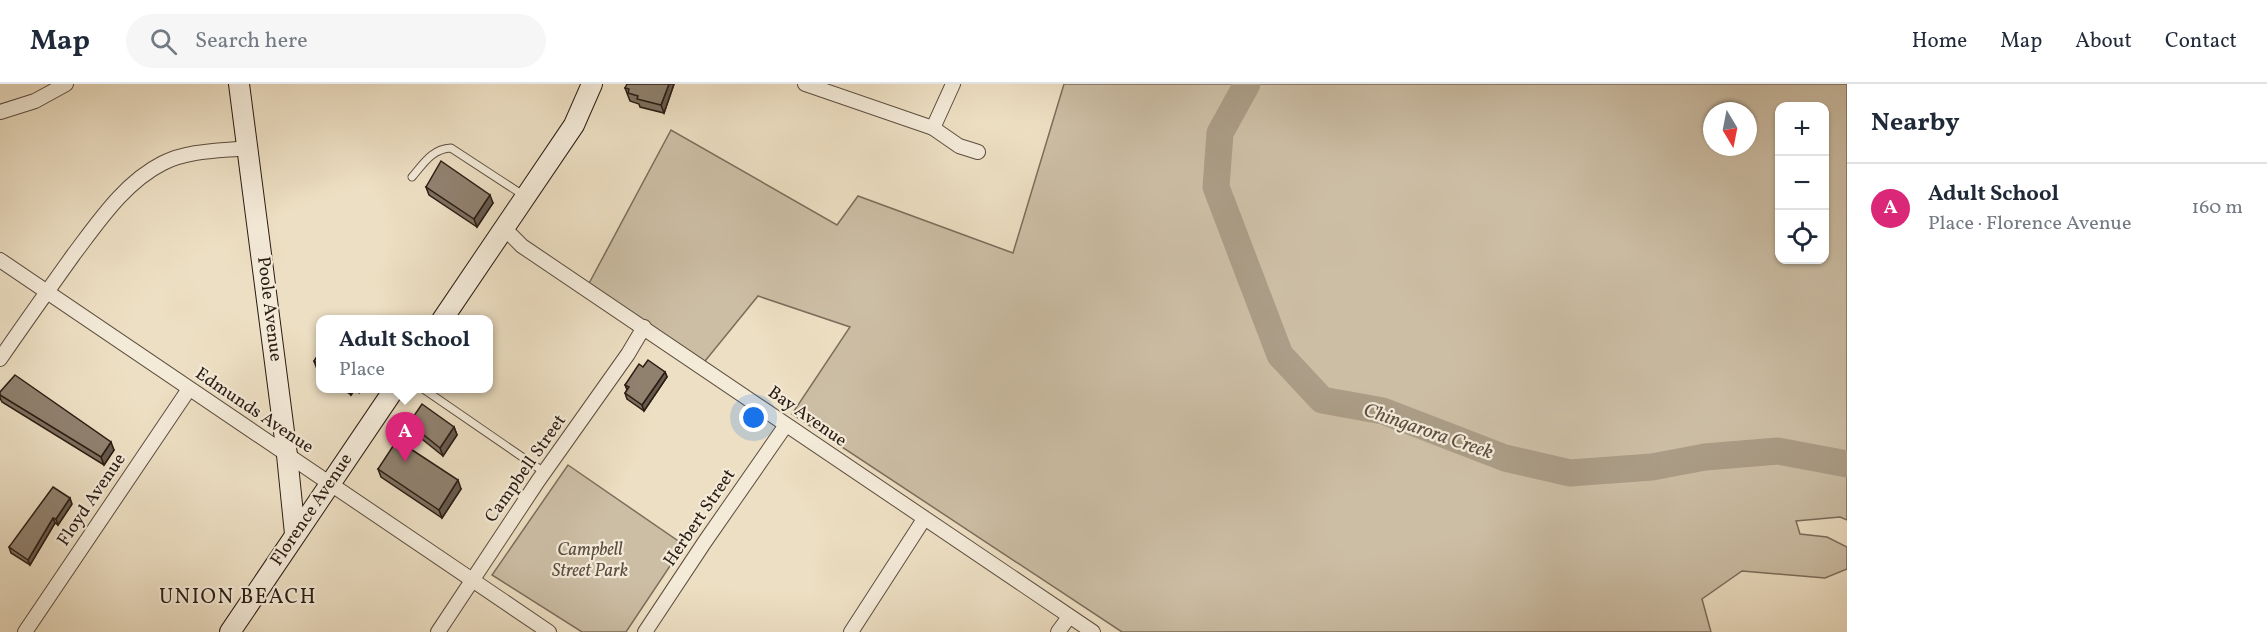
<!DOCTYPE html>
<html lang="en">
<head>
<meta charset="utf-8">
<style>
	:root { --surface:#fff; --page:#f6f6f7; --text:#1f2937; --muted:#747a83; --line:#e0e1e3; --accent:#db2777 }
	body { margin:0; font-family:Vollkorn,serif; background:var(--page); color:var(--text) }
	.controls { position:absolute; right:18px; top:18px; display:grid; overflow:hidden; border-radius:12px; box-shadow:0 2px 4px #0004 }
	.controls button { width:54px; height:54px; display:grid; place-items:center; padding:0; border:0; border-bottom:2px solid var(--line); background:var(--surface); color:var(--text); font:30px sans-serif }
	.compass { position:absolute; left:1703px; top:18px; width:54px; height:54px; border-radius:50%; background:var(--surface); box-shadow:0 2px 4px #0004; rotate:170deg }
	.you { position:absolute; left:754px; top:334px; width:21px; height:21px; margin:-15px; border:4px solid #fff; border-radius:50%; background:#1a73e8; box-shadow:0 0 0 9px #1a73e833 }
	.badge { display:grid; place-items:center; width:39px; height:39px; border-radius:50%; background:var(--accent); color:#fff; font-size:20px; font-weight:700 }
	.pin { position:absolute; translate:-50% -50px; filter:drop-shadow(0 2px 3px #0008) }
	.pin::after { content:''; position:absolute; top:32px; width:21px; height:18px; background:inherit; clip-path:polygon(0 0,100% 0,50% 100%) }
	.popup { position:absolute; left:316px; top:231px; width:177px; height:78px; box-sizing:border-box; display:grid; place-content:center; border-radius:12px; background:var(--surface); filter:drop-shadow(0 2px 4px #0005); font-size:20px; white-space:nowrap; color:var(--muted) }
	.popup b { font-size:22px; color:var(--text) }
	.popup::after { content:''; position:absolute; left:50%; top:100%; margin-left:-12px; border:12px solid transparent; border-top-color:var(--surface) }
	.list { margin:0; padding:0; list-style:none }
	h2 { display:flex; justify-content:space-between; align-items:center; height:78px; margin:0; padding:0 24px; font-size:26px }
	h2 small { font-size:20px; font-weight:400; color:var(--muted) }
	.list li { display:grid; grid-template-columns:39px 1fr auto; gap:18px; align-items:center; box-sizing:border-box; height:90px; padding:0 24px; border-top:2px solid var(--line) }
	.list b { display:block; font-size:22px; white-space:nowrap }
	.list p { margin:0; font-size:20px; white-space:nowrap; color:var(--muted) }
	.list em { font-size:20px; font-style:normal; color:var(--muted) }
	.icon { flex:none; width:33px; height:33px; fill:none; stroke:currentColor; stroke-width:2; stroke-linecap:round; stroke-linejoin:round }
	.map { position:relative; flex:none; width:1847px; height:548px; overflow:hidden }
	header { display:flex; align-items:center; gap:36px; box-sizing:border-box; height:84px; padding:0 30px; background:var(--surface); border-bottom:2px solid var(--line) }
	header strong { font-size:28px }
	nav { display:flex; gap:33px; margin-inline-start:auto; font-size:21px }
	.search { width:420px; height:54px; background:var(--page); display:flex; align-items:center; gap:15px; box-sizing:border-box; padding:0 21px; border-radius:33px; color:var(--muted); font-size:22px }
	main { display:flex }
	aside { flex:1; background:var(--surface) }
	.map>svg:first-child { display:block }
	.green { fill:#ccbea5; stroke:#7c6d5c; stroke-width:1.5; fill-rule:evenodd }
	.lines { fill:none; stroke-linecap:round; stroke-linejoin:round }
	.river { stroke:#ab9d87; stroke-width:27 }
	.lane-casing { stroke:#5c4d3f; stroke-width:9 }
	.street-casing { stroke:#5c4d3f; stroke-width:16 }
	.secondary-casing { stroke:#2b1c13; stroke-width:22 }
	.lane { stroke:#f3ead8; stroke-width:7 }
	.street { stroke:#f3ead8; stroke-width:14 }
	.secondary { stroke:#f3ead8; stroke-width:20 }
	.wall { fill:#7c6f5f; stroke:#2b1c13; stroke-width:1.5 }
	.shaded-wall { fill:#655a4e; stroke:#2b1c13; stroke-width:1.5 }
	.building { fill:#90816f; stroke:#2b1c13; stroke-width:1.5 }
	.labels { text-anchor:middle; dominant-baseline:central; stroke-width:4.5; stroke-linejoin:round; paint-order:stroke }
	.street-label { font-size:18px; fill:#2b1c13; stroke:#f3ead8 }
	.park-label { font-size:18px; font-style:italic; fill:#5b4d3f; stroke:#f3ead8 }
	.water-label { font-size:20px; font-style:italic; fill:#5e5041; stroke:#f3ead8 }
	.quarter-label { font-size:21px; letter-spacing:1.5px; fill:#2b1c13; stroke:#f3ead8 }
</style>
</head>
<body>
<header>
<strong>Map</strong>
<div class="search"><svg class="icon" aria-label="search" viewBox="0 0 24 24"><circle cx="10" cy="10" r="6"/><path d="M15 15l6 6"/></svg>Search here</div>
<nav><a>Home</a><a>Map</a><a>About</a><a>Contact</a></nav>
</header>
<main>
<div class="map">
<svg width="1847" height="548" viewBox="0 0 1847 548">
	<rect width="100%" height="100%" fill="#eddfc3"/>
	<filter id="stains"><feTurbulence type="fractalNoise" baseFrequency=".00333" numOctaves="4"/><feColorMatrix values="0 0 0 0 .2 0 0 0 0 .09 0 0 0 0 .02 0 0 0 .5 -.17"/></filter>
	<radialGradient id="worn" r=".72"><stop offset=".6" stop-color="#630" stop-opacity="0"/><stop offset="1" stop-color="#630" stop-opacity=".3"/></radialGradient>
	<g class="green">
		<path d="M1064 0H1847V436L1840 433 1796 437 1800 450 1827 453 1847 463V485L1825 494 1742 487 1702 515 1711 548H1122L792 330 850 243 758 212 701 282 586 205 671 46 837 141 858 112 1013 169ZM1780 22H1824V176H1780ZM1712 27H1748V63H1712Z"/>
		<polygon points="568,381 684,461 626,548 582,548 492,491"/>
	</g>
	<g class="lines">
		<polyline class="river" points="1247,0 1220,49 1216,103 1280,271 1322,316 1383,327 1505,374 1570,389 1652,383 1705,373 1778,367 1847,380"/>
		<g class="lane-casing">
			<g id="lane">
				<path d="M412 93C424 79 432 65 451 64L523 111"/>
				<polyline points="422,304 544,388"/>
			</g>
		</g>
		<g class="street-casing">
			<g id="street">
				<polyline points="805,0 933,44 959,62 978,68"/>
				<polyline points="0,28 35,17 66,0"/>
				<polyline points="933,44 953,0"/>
				<polyline points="504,144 522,162 1093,548"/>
				<polyline points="0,176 549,548"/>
				<path d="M0 275C24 240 49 205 74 170 99 137 125 98 163 79 189 66 220 67 248 64"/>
				<polyline points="25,548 189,305"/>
				<polyline points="438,548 538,397 628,270 644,243"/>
				<polyline points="645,548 704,459 786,341"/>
				<polyline points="851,548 924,435"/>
				<polyline points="1058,548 1069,533"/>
			</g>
		</g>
		<g class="secondary-casing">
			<g id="secondary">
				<polyline points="239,0 287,371 295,450"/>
				<polyline points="442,236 574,41 592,0"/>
				<polyline points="230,548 395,304"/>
			</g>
		</g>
		<use href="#lane" class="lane"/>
		<use href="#street" class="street"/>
		<use href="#secondary" class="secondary"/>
	</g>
	<g class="wall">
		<polygon points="674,0 664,29 640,23 639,20 630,17 625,4"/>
		<polygon points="426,103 493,119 477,143 429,111"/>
		<polygon points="321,267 321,288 317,285 314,277"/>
		<polygon points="643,283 665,288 667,293 644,327 627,315 625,309 627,306 625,301"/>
		<polygon points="342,304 361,304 359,309 355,305 351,311"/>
		<polygon points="0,308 114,366 104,381 2,318 0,314"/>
		<polygon points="409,339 454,343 457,351 443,372 412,347"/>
		<polygon points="378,385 461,405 442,434 381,393"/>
		<polygon points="72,420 58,441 55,439 30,481 11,469 9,463"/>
	</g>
	<g class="shaded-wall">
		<polygon points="669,0 674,0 664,29 661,21"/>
		<polygon points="490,111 493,119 477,143 474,135"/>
		<polygon points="665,288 667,293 644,327 642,321"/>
		<polygon points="349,304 354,304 355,305 351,311"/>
		<polygon points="454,343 457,351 443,372 440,364"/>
		<polygon points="111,358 114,366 104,381 101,373"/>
		<polygon points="458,396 461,405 442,434 439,426"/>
		<polygon points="70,414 72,420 58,441 56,435"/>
		<polygon points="53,434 55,439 30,481 28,476"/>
	</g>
	<g class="building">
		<polygon points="627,0 669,0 661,21 637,15 638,12 628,9 629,5 625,4"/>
		<polygon points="441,77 490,111 474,135 426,103"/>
		<polygon points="321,267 321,282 314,277"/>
		<polygon points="648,276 665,288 642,321 625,309 629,303 625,301 639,280 643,283"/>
		<polygon points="15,291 111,358 101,373 0,311 0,308"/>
		<polygon points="422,320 454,343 440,364 409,339"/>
		<polygon points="397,356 458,396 439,426 378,385"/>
		<polygon points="53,403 70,414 56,435 53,434 28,476 9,463"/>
	</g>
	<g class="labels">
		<g class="street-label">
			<text transform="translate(269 225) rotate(83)">Poole Avenue</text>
			<text transform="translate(254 327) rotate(34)">Edmunds Avenue</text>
			<text transform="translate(807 333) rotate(35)">Bay Avenue</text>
			<text transform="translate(526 385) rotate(-55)">Campbell Street</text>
			<text transform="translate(92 416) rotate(-56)">Floyd Avenue</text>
			<text transform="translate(312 426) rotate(-56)">Florence Avenue</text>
			<text transform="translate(700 434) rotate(-56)">Herbert Street</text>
		</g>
		<g class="park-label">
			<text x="590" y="466">Campbell<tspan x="590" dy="21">Street Park</tspan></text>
		</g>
		<g class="water-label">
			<text transform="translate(1428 348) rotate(19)">Chingarora Creek</text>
		</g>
		<g class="quarter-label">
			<text x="238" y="513">UNION BEACH</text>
		</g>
	</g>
	<rect width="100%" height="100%" filter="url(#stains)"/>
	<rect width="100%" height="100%" fill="url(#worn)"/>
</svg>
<div class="controls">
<button>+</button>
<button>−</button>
<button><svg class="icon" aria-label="locate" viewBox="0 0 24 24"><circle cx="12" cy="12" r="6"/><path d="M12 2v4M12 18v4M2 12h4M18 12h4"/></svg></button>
</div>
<svg class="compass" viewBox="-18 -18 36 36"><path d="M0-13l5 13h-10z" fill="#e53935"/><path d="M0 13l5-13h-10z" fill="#747a83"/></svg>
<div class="you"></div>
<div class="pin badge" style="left:405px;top:378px">A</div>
<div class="popup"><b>Adult School</b>Place</div>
</div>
<aside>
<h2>Nearby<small></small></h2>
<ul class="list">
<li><span class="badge">A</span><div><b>Adult School</b><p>Place · Florence Avenue</p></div><em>160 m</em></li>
</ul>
</aside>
</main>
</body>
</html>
